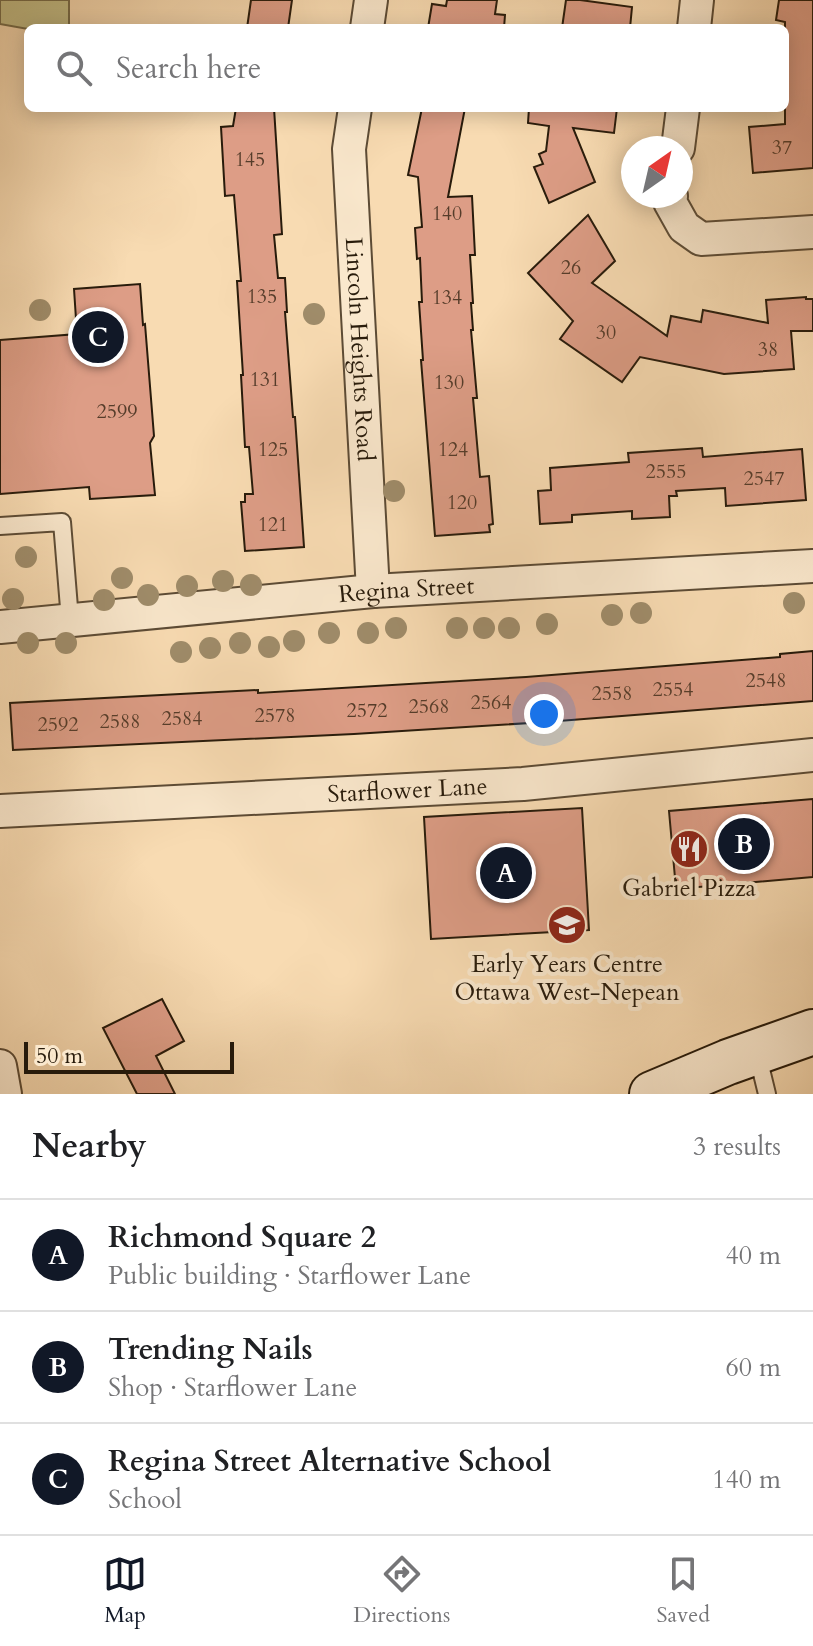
<!DOCTYPE html>
<html lang="en">
<head>
<meta charset="utf-8">
<style>
	:root { --surface:#fff; --page:#f2f2f2; --text:#202124; --muted:#757577; --line:#e0e0e0; --accent:#111827 }
	body { margin:0; font-family:Cardo,serif; background:var(--page); color:var(--text) }
	.compass { position:absolute; left:621px; top:136px; width:72px; height:72px; border-radius:50%; background:var(--surface); box-shadow:0 4px 20px #0003; rotate:34deg }
	.scale { position:absolute; left:24px; bottom:20px; width:210px; box-sizing:border-box; padding-left:8px; border:4px solid #281b0b; border-top:0; font-size:22px; line-height:28px; white-space:nowrap; color:#281b0b; -webkit-text-stroke:6px #fae8cd; paint-order:stroke }
	.you { position:absolute; left:544px; top:714px; width:28px; height:28px; margin:-20px; border:6px solid #fff; border-radius:50%; background:#1a73e8; box-shadow:0 0 0 12px #1a73e833 }
	.badge { display:grid; place-items:center; width:52px; height:52px; border-radius:50%; background:var(--accent); color:#fff; font-size:26px; font-weight:700 }
	.pin { position:absolute; translate:-50% -50%; border:4px solid #fff; box-shadow:0 2px 8px #0006 }
	.list { margin:0; padding:0; list-style:none }
	h2 { display:flex; justify-content:space-between; align-items:center; height:104px; margin:0; padding:0 32px; font-size:34px }
	h2 small { font-size:26px; font-weight:400; color:var(--muted) }
	.list li { display:grid; grid-template-columns:52px 1fr auto; gap:24px; align-items:center; box-sizing:border-box; height:112px; padding:0 32px; border-top:2px solid var(--line) }
	.list b { display:block; font-size:30px; white-space:nowrap }
	.list p { margin:0; font-size:26px; white-space:nowrap; color:var(--muted) }
	.list em { font-size:26px; font-style:normal; color:var(--muted) }
	.icon { flex:none; width:44px; height:44px; fill:none; stroke:currentColor; stroke-width:2; stroke-linecap:round; stroke-linejoin:round }
	.map { position:relative; flex:none; width:813px; height:1094px; overflow:hidden }
	.search { position:absolute; background:var(--surface); box-shadow:0 4px 20px #0003; left:24px; right:24px; top:24px; height:88px; display:flex; align-items:center; gap:20px; box-sizing:border-box; padding:0 28px; border-radius:12px; color:var(--muted); font-size:30px }
	.sheet { height:440px; background:var(--surface) }
	nav { display:flex; justify-content:space-around; align-items:center; box-sizing:border-box; height:112px; border-top:2px solid var(--line); background:var(--surface); font-size:22px; color:var(--muted) }
	nav a { display:grid; justify-items:center; gap:4px }
	nav .on { color:var(--accent) }
	.map>svg:first-child { display:block }
	.green { fill:#c3be88; stroke:#766c4a; stroke-width:2 }
	.building { fill:#dd9d86; stroke:#281b0b; stroke-width:2 }
	.lines { fill:none; stroke-linecap:round; stroke-linejoin:round }
	.service-casing { stroke:#5c4b35; stroke-width:20 }
	.minor-casing { stroke:#5c4b35; stroke-width:36 }
	.secondary-casing { stroke:#281b0b; stroke-width:48 }
	.service { stroke:#fae8cd; stroke-width:16 }
	.minor { stroke:#fae8cd; stroke-width:32 }
	.secondary { stroke:#fae8cd; stroke-width:44 }
	.tree { fill:#9f8c6a }
	.labels { text-anchor:middle; dominant-baseline:central; stroke-width:8; stroke-linejoin:round; paint-order:stroke }
	.number-label { font-size:20px; fill:#553c2a }
	.street-label { font-size:24px; fill:#281b0b; stroke:#fae8cd }
	.poi-label { font-size:24px; fill:#281b0b; stroke:#fae8cd }
</style>
</head>
<body>
<div class="map">
<svg width="813" height="1094" viewBox="0 0 813 1094">
	<rect width="100%" height="100%" fill="#f8dbb2"/>
	<filter id="stains"><feTurbulence type="fractalNoise" baseFrequency=".0025" numOctaves="4"/><feColorMatrix values="0 0 0 0 .2 0 0 0 0 .09 0 0 0 0 .02 0 0 0 .5 -.17"/></filter>
	<radialGradient id="worn" r=".72"><stop offset=".6" stop-color="#630" stop-opacity="0"/><stop offset="1" stop-color="#630" stop-opacity=".3"/></radialGradient>
	<polygon class="green" points="0,0 69,0 69,28 28,29 0,24"/>
	<g class="building">
		<polygon points="251,0 292,0 288,28 247,28"/>
		<polygon points="447,0 497,0 495,14 505,15 504,28 428,28 432,4 446,6"/>
		<polygon points="566,0 580,0 632,7 630,28 562,28"/>
		<polygon points="779,0 813,0 813,168 753,173 749,127 785,124 785,22 776,20"/>
		<polygon points="236,108 274,108 282,234 274,235 278,278 285,278 287,312 285,312 293,417 295,417 304,547 245,551 241,502 245,502 245,494 253,494 249,447 245,447 241,375 243,375 237,281 241,281 234,195 225,196 221,127 233,126"/>
		<polygon points="422,108 465,108 448,197 472,196 475,255 470,255 473,303 471,303 473,330 471,330 477,398 473,398 480,477 489,476 493,524 489,525 490,532 435,536 421,360 423,360 419,302 422,302 420,258 417,259 415,228 422,227 418,177 408,175"/>
		<polygon points="529,108 617,108 614,133 573,128 595,182 549,203 534,167 543,164 539,154 546,151 549,126 528,123"/>
		<polygon points="588,215 615,261 592,283 667,336 671,316 701,322 703,310 768,323 766,300 806,297 806,299 813,299 813,331 791,331 794,369 724,374 640,357 622,382 560,339 573,321 528,273"/>
		<polygon points="140,284 143,325 145,324 154,436 150,443 155,495 90,499 89,487 0,494 0,340 77,334 74,289"/>
		<polygon points="702,448 703,457 802,449 806,500 726,506 725,488 676,491 677,496 669,496 670,517 632,519 632,511 572,515 572,522 540,524 538,491 551,490 550,468 629,462 628,453"/>
		<polygon points="813,651 813,701 546,722 354,734 13,750 10,703 258,690 258,693 526,677 780,657 780,654"/>
		<polygon points="813,799 813,877 676,889 669,811"/>
		<polygon points="582,808 589,930 431,939 424,817"/>
		<polygon points="162,999 184,1041 156,1056 175,1094 137,1094 103,1028"/>
	</g>
	<g class="lines">
		<g class="service-casing">
			<g id="service">
				<polyline points="0,526 62,522 70,620"/>
				<polyline points="757,1053 767,1094"/>
			</g>
		</g>
		<g class="minor-casing">
			<g id="minor">
				<polyline points="367,28 371,0"/>
				<polyline points="694,28 697,0"/>
				<path id="s1" d="M355 108 349 149 373 591"/>
				<polyline points="678,148 683,108"/>
				<polyline points="671,196 670,202 684,227 701,239 813,232"/>
				<path id="s2" d="M0 627 373 591 813 566"/>
				<path id="s3" d="M0 811 523 784 813 755"/>
				<polyline points="0,1066 5,1094"/>
			</g>
		</g>
		<g class="secondary-casing">
			<polyline id="secondary" points="652,1094 728,1062 813,1032"/>
		</g>
		<use href="#service" class="service"/>
		<use href="#minor" class="minor"/>
		<use href="#secondary" class="secondary"/>
	</g>
	<g class="tree">
		<circle cx="40" cy="310" r="11"/>
		<circle cx="314" cy="314" r="11"/>
		<circle cx="394" cy="491" r="11"/>
		<circle cx="26" cy="557" r="11"/>
		<circle cx="122" cy="578" r="11"/>
		<circle cx="223" cy="581" r="11"/>
		<circle cx="251" cy="585" r="11"/>
		<circle cx="187" cy="586" r="11"/>
		<circle cx="148" cy="595" r="11"/>
		<circle cx="13" cy="599" r="11"/>
		<circle cx="104" cy="600" r="11"/>
		<circle cx="794" cy="603" r="11"/>
		<circle cx="641" cy="613" r="11"/>
		<circle cx="612" cy="615" r="11"/>
		<circle cx="547" cy="624" r="11"/>
		<circle cx="396" cy="628" r="11"/>
		<circle cx="457" cy="628" r="11"/>
		<circle cx="484" cy="628" r="11"/>
		<circle cx="509" cy="628" r="11"/>
		<circle cx="329" cy="633" r="11"/>
		<circle cx="368" cy="633" r="11"/>
		<circle cx="294" cy="641" r="11"/>
		<circle cx="28" cy="643" r="11"/>
		<circle cx="66" cy="643" r="11"/>
		<circle cx="240" cy="643" r="11"/>
		<circle cx="269" cy="647" r="11"/>
		<circle cx="210" cy="648" r="11"/>
		<circle cx="181" cy="652" r="11"/>
	</g>
	<defs>
		<g id="restaurant-disc" transform="scale(2)"><circle r="9.5" fill="#8f2418" stroke="#fae8cd"/><path d="M-5-6h1v4h1v-4h1v4h1v-4h1v5L-1.5 .5V6h-2V.5L-5-1ZM5-6V6H3V1.5H1.5Q1.5-4 5-6Z" fill="#fff"/></g>
		<g id="school-disc" transform="scale(2)"><circle r="9.5" fill="#8f2418" stroke="#fae8cd"/><path d="M0-5L7-2L0 1L-7-2ZM-4 1L0 2.5L4 1V4Q0 6-4 4Z" fill="#fff"/></g>
	</defs>
	<g fill-rule="evenodd">
		<use href="#restaurant-disc" x="689" y="849"/>
		<use href="#school-disc" x="567" y="925"/>
	</g>
	<g class="labels">
		<g class="number-label">
			<text x="782" y="147">37</text>
			<text x="250" y="159">145</text>
			<text x="447" y="213">140</text>
			<text x="571" y="267">26</text>
			<text x="262" y="296">135</text>
			<text x="447" y="297">134</text>
			<text x="606" y="332">30</text>
			<text x="768" y="349">38</text>
			<text x="265" y="379">131</text>
			<text x="449" y="382">130</text>
			<text x="117" y="411">2599</text>
			<text x="273" y="449">125</text>
			<text x="453" y="449">124</text>
			<text x="666" y="471">2555</text>
			<text x="764" y="478">2547</text>
			<text x="462" y="502">120</text>
			<text x="273" y="524">121</text>
			<text x="766" y="680">2548</text>
			<text x="673" y="689">2554</text>
			<text x="612" y="693">2558</text>
			<text x="491" y="702">2564</text>
			<text x="429" y="706">2568</text>
			<text x="367" y="710">2572</text>
			<text x="275" y="715">2578</text>
			<text x="182" y="718">2584</text>
			<text x="120" y="721">2588</text>
			<text x="58" y="724">2592</text>
		</g>
		<g class="street-label">
			<text stroke="none"><textPath href="#s1" startOffset="242">Lincoln Heights Road</textPath></text>
			<text stroke="none"><textPath href="#s2" startOffset="408">Regina Street</textPath></text>
			<text stroke="none"><textPath href="#s3" startOffset="408">Starflower Lane</textPath></text>
		</g>
		<g class="poi-label">
			<text x="689" y="888">Gabriel Pizza</text>
			<text x="567" y="964">Early Years Centre<tspan x="567" dy="28">Ottawa West-Nepean</tspan></text>
		</g>
	</g>
	<rect width="100%" height="100%" filter="url(#stains)"/>
	<rect width="100%" height="100%" fill="url(#worn)"/>
</svg>
<svg class="compass" viewBox="-18 -18 36 36"><path d="M0-13l5 13h-10z" fill="#e53935"/><path d="M0 13l5-13h-10z" fill="#757577"/></svg>
<div class="scale">50 m</div>
<div class="you"></div>
<div class="pin badge" style="left:506px;top:873px">A</div>
<div class="pin badge" style="left:744px;top:844px">B</div>
<div class="pin badge" style="left:98px;top:337px">C</div>
<div class="search"><svg class="icon" aria-label="search" viewBox="0 0 24 24"><circle cx="10" cy="10" r="6"/><path d="M15 15l6 6"/></svg>Search here</div>
</div>
<section class="sheet">
<h2>Nearby<small>3 results</small></h2>
<ul class="list">
<li><span class="badge">A</span><div><b>Richmond Square 2</b><p>Public building · Starflower Lane</p></div><em>40 m</em></li>
<li><span class="badge">B</span><div><b>Trending Nails</b><p>Shop · Starflower Lane</p></div><em>60 m</em></li>
<li><span class="badge">C</span><div><b>Regina Street Alternative School</b><p>School</p></div><em>140 m</em></li>
</ul>
</section>
<nav>
<a class="on"><svg class="icon" aria-label="map" viewBox="0 0 24 24"><path d="M3 6l6-2 6 2 6-2v14l-6 2-6-2-6 2zM9 4v14M15 6v14"/></svg>Map</a>
<a><svg class="icon" aria-label="directions" viewBox="0 0 24 24"><path d="M12 3l9 9-9 9-9-9zM9 14v-3h6M13 9l2 2-2 2"/></svg>Directions</a>
<a><svg class="icon" aria-label="saved" viewBox="0 0 24 24"><path d="M7 4h10v16l-5-4-5 4z"/></svg>Saved</a>
</nav>
</body>
</html>
